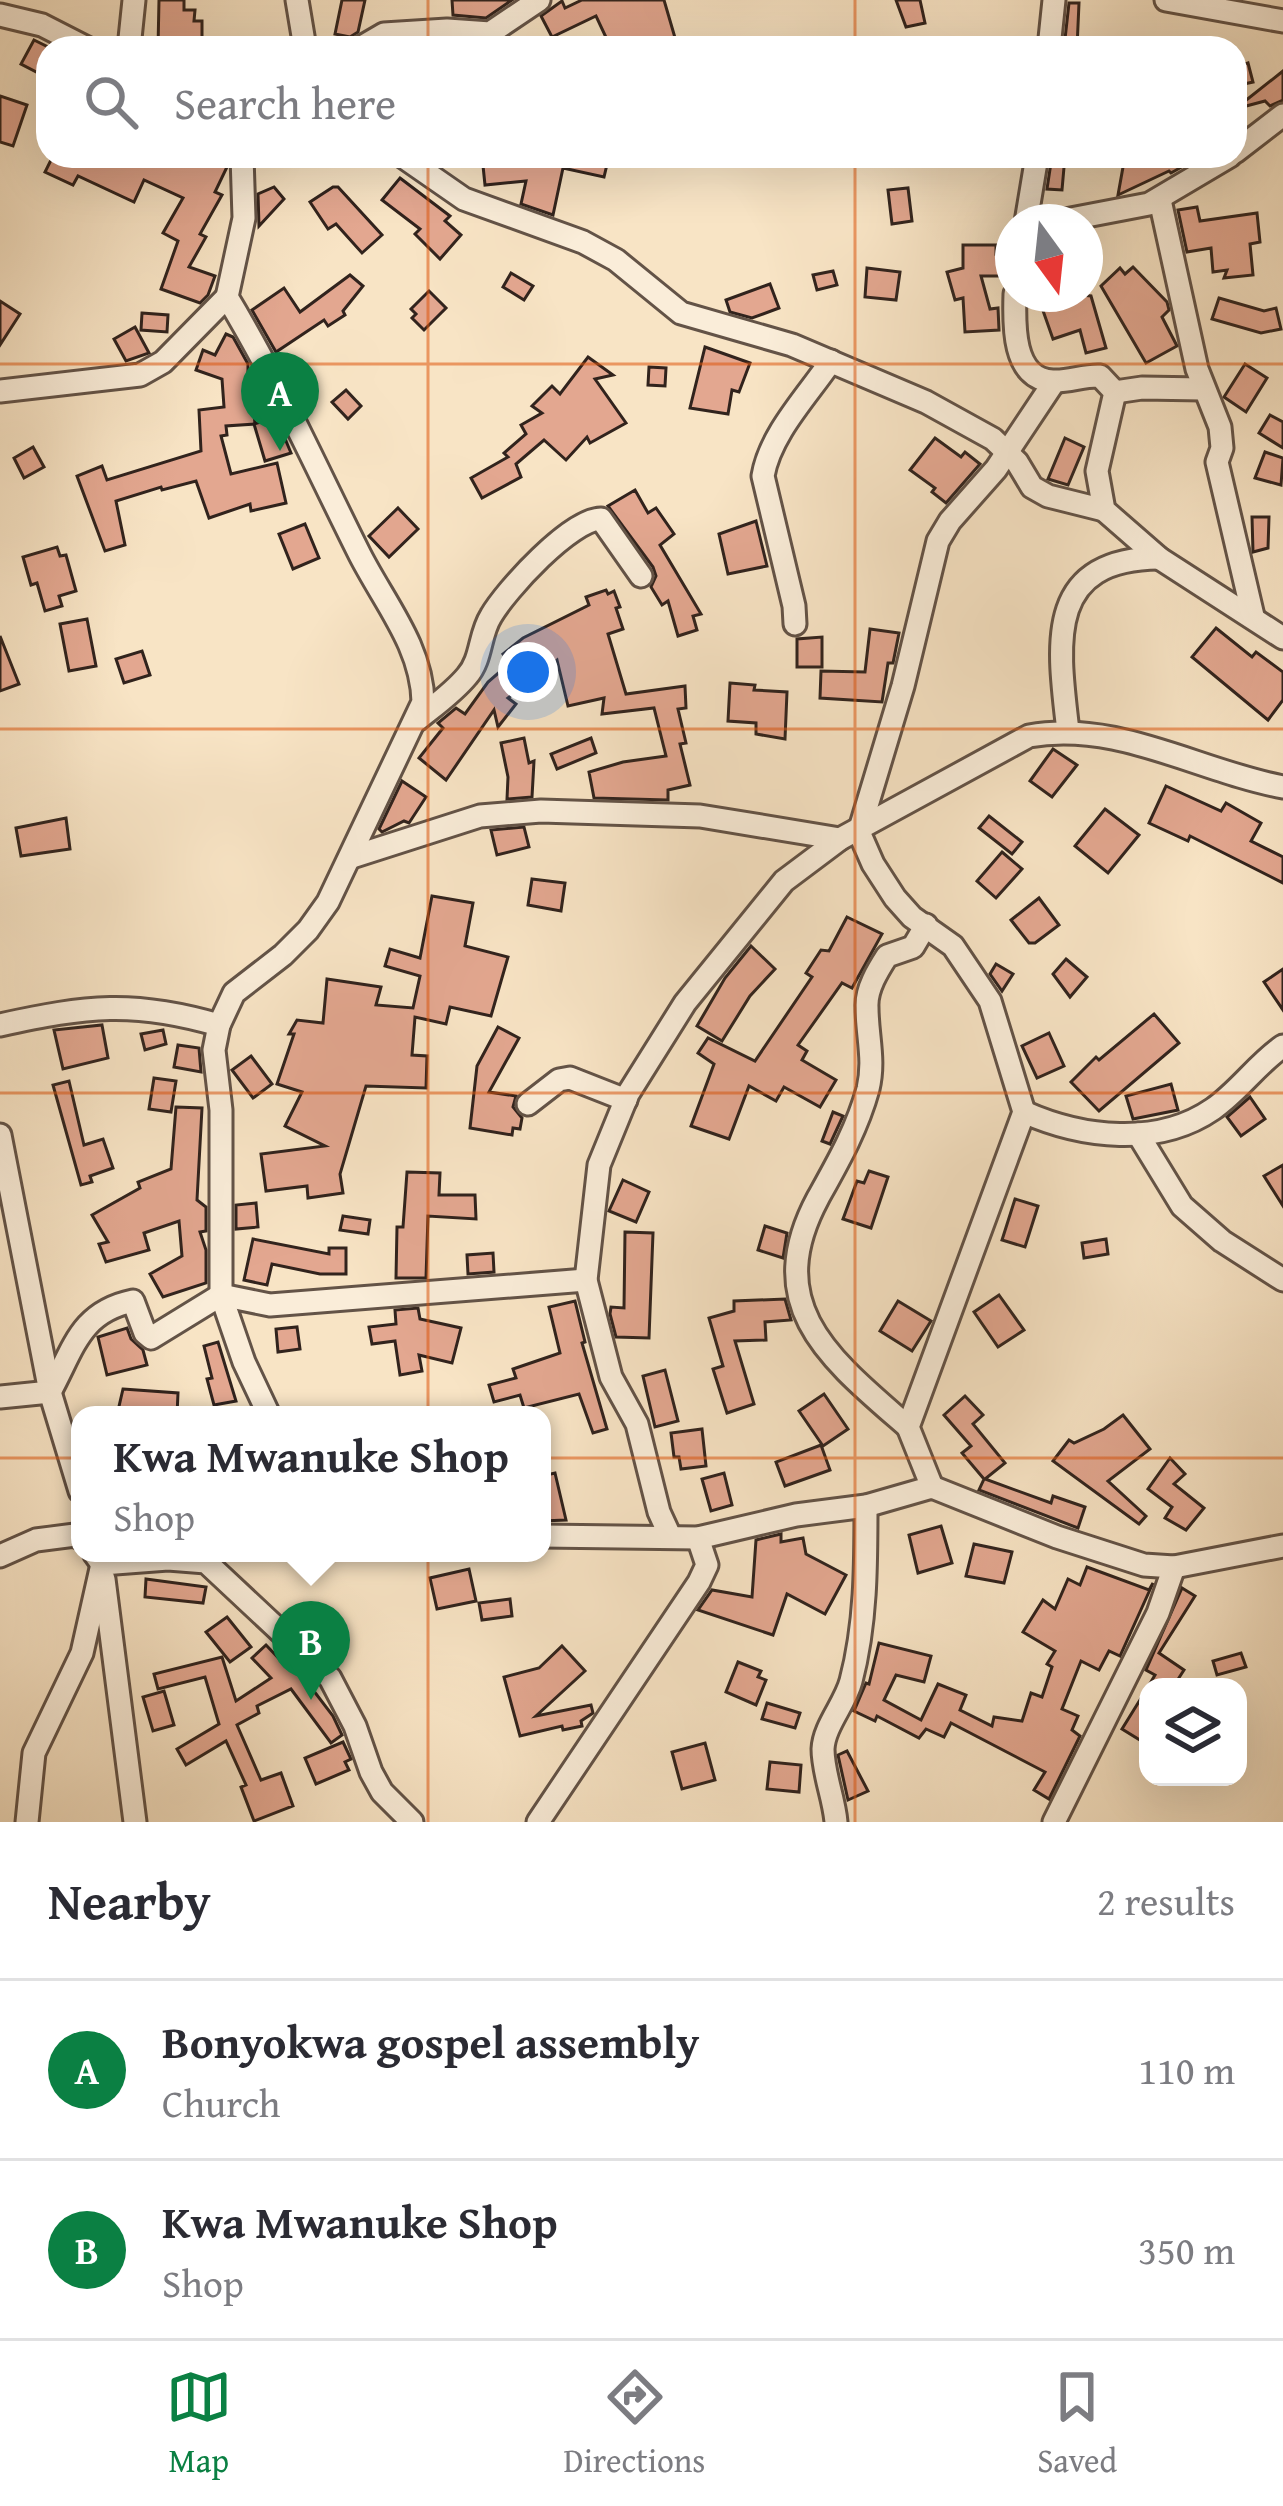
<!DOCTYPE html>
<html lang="en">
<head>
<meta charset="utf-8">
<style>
	:root { --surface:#fff; --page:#f7f7f7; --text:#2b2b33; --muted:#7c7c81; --line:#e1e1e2; --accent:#0b8043 }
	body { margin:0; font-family:"Gentium Book Plus",serif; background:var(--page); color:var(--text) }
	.controls { position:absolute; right:36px; bottom:36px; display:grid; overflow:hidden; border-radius:24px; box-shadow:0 12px 48px #0002 }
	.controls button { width:108px; height:108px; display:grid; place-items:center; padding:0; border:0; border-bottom:3px solid var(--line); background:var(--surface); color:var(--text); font:60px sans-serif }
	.compass { position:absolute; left:995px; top:204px; width:108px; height:108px; border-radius:50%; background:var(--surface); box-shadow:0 12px 48px #0002; rotate:165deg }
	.you { position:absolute; left:528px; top:672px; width:42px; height:42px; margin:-30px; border:9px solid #fff; border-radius:50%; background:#1a73e8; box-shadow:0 0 0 18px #1a73e833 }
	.badge { display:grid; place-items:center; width:78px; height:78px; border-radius:50%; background:var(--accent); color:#fff; font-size:39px; font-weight:700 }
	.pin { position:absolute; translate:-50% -99px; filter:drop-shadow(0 3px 6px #0008) }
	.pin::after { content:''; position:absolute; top:63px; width:42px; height:36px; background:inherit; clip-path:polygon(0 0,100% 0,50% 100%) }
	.popup { position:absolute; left:71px; top:1406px; width:480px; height:156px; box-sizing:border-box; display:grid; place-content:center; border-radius:24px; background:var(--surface); filter:drop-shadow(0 3px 9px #0005); font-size:39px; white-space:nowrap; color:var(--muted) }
	.popup b { font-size:45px; color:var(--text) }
	.popup::after { content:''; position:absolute; left:50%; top:100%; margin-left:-24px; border:24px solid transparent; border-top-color:var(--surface) }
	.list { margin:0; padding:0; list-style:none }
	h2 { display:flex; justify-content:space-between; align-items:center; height:156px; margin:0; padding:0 48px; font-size:51px }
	h2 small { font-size:39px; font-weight:400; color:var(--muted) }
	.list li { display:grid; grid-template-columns:78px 1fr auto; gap:36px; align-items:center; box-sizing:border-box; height:180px; padding:0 48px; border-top:3px solid var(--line) }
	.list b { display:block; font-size:45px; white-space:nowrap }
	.list p { margin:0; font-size:39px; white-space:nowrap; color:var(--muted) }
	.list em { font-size:39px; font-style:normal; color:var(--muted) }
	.icon { flex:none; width:66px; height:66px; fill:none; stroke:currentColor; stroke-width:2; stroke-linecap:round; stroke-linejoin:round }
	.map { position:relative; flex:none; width:1283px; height:1822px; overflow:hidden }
	.search { position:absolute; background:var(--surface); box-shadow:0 12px 48px #0002; left:36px; right:36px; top:36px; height:132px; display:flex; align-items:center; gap:30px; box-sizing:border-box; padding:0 42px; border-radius:36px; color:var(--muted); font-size:45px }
	.sheet { height:516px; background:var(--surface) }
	nav { display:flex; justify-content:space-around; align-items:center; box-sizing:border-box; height:168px; border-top:3px solid var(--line); background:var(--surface); font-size:33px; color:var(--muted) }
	nav a { display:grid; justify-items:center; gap:6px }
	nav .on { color:var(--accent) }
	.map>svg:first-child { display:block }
	.building { fill:#e3a790; stroke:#31231d; stroke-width:3 }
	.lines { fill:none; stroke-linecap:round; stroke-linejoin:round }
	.minor-casing { stroke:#635347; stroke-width:27 }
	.minor { stroke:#faedd9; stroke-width:21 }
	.grid { fill:none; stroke:#df560d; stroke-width:3; stroke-opacity:0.55 }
</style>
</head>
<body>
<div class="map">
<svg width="1283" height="1822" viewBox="0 0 1283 1822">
	<rect width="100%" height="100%" fill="#f8e4c5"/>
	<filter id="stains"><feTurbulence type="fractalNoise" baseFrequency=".00167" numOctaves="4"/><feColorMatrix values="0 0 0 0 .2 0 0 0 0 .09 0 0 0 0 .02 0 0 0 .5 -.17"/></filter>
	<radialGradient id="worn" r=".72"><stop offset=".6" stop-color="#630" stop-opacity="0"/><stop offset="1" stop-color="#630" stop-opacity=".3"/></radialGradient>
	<g class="building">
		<polygon points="159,0 184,0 184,10 195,10 194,21 202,21 202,48 158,48"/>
		<polygon points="342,0 365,0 358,32 350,37 335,34"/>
		<polygon points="452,0 512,0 486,18 453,15"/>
		<polygon points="582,0 664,0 678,48 611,48 596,16 552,37 541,16 562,1 565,8"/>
		<polygon points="896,0 920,0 925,23 906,27"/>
		<polygon points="1069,3 1079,3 1077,48 1064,48"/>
		<polygon points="34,40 48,47 48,78 21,64"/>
		<polygon points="1248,63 1253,82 1235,86 1235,67"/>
		<polygon points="1283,71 1283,100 1270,106 1265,101 1235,109"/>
		<polygon points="0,96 27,105 13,146 0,142"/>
		<polygon points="53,156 203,156 227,167 215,192 222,195 200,234 206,237 189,267 215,276 208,295 200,303 161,289 178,241 163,233 183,198 144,180 134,202 78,176 73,185 45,172"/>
		<polygon points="482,156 609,156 604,177 563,168 553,215 521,204 526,181 485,185"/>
		<polygon points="1052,156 1065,156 1062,190 1047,189"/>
		<polygon points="1125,156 1201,156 1171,173 1169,171 1118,195"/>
		<polygon points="400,178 450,216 445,221 461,235 440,259 415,234 420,229 382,200"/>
		<polygon points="274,187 284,199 259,226 258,194"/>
		<polygon points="333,187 338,187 382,235 362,253 336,224 328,229 310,202"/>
		<polygon points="908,188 912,221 892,224 888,190"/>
		<polygon points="1197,207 1200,221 1257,213 1260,242 1250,244 1253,275 1224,278 1227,270 1213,272 1211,248 1187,252 1178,210"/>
		<polygon points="963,245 996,245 996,254 1002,253 1002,276 981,276 990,309 998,308 999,330 965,332 963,298 955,300 947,272 963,268"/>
		<polygon points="1133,267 1167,302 1169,310 1162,317 1177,346 1146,363 1101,286 1120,268 1125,274"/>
		<polygon points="867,268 900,272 896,300 865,297"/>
		<polygon points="833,271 837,285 817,290 813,275"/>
		<polygon points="511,273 533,286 524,300 503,287"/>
		<polygon points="350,275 363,286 343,311 345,315 328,326 324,320 276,352 252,310 284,288 300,312"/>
		<polygon points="770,284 779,308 752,318 730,312 726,300"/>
		<polygon points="429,291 446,308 424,330 412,318 416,314 411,309"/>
		<polygon points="1072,294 1091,296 1106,348 1086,353 1080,330 1053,339 1041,305"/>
		<polygon points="1219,298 1264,311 1276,308 1281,329 1261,333 1212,319"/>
		<polygon points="0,301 20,314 0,345"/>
		<polygon points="142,313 168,315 167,332 141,330"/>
		<polygon points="135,327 149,353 126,361 114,339"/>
		<polygon points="226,334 233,337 248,364 248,401 253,401 255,424 226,426 227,435 221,436 231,474 277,463 286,503 251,511 250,504 209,518 196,481 162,490 161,487 116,501 125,545 105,551 77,476 102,466 107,480 201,451 199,410 224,407 222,379 196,370 203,350 215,355"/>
		<polygon points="705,347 750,363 739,392 732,390 728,414 690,408"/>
		<polygon points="588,357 613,375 595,379 626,423 590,443 587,437 566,460 544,440 516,464 521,477 482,498 471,478 508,457 504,453 526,434 521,425 542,413 532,406 552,386 560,394"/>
		<polygon points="1245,364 1267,378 1246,412 1224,397"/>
		<polygon points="649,367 666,368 665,386 648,385"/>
		<polygon points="346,390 361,406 348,419 332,402"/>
		<polygon points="1270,415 1283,422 1283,448 1259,433"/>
		<polygon points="276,417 291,453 265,461 254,424"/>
		<polygon points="935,438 961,457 965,452 980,464 946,503 932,492 935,488 910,470"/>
		<polygon points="1065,438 1084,447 1068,485 1048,479"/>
		<polygon points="33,447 44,467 24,478 14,458"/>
		<polygon points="1265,452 1283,458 1281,485 1255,478"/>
		<polygon points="635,490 648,513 656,508 674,534 660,545 701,614 693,616 697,630 678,636 668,601 662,605 651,587 656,576 653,567 608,506"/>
		<polygon points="398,508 418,529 389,557 369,536"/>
		<polygon points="1252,517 1269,517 1268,548 1253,552"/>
		<polygon points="756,521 767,566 728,574 719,534"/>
		<polygon points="305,524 319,558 293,569 279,534"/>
		<polygon points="57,547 60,556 66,555 76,591 59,596 62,606 45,611 37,583 31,585 23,557"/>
		<polygon points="606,590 608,594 614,591 620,607 616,608 623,629 608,634 626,694 685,686 686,708 678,709 686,743 680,744 690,785 668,790 668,800 594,798 589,772 623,762 666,756 654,708 602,714 604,698 568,706 557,660 508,698 516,704 498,727 494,710 446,780 419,758 443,728 438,723 456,708 465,714 488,682 510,663 503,654 523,638 589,605 586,597"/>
		<polygon points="87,619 96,666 69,671 60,624"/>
		<polygon points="1216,628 1252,657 1256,652 1283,672 1283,700 1268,720 1192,657"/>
		<polygon points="870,629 899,633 893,663 888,663 882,702 820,698 821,671 865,672"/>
		<polygon points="0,636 19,684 0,691"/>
		<polygon points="822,637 822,667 797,667 797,639"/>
		<polygon points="142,651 150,675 124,683 116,659"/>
		<polygon points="730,683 755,685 754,690 787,692 785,739 756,734 756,723 728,721"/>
		<polygon points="524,738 529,763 534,761 532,797 507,799 508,777 501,743"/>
		<polygon points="591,738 596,753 557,769 551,754"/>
		<polygon points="1053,749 1077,765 1052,797 1030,781"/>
		<polygon points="402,781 426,797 409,823 404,821 382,832 379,829"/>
		<polygon points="1166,786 1221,811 1226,803 1261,823 1251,841 1283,857 1283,883 1190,836 1188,841 1149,823"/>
		<polygon points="1105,809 1139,835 1108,873 1075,846"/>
		<polygon points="989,816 1022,842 1012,854 979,828"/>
		<polygon points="66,818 70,849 21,856 16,828"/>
		<polygon points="524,827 529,847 497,855 491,830"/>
		<polygon points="1002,852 1022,869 996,898 977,881"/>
		<polygon points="532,879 565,883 561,911 528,905"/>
		<polygon points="432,896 473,903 465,946 508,957 491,1016 450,1007 446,1024 415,1017 412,1055 427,1056 426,1088 366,1086 340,1174 343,1193 308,1198 307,1186 266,1191 261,1154 325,1146 285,1126 302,1092 277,1084 294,1034 289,1034 297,1020 323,1023 327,979 381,987 376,1005 413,1008 420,976 385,966 390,949 420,958"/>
		<polygon points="1039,898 1059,925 1035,943 1029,943 1011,920"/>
		<polygon points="847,917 882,934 852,988 842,983 798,1045 807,1051 802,1060 836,1080 820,1107 784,1087 776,1101 749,1086 729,1139 691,1126 714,1064 698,1053 708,1038 755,1061 812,977 806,973 821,950 829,951"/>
		<polygon points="751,946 775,969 750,996 722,1041 697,1026 725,978"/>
		<polygon points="1066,959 1087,977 1070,997 1053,974"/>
		<polygon points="996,964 1013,974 1002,991 990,974"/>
		<polygon points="1283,969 1283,1010 1264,982"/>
		<polygon points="1154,1014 1179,1043 1099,1111 1071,1082 1096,1057 1099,1060"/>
		<polygon points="102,1025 108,1058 63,1069 54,1030"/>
		<polygon points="498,1027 519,1038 489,1092 516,1096 513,1107 522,1118 520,1129 513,1128 512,1135 470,1128 477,1066"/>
		<polygon points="163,1030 166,1044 145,1050 141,1034"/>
		<polygon points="1049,1033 1064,1066 1037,1078 1022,1046"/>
		<polygon points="178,1045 199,1048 201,1072 174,1067"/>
		<polygon points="251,1056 272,1084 253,1098 232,1070"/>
		<polygon points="154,1078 176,1081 171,1112 149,1109"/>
		<polygon points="69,1081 84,1145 103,1139 113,1168 90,1176 92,1182 81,1185 53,1085"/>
		<polygon points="1171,1084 1178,1110 1133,1119 1126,1096"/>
		<polygon points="1250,1097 1265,1119 1241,1136 1227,1117"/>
		<polygon points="176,1107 202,1108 197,1200 206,1207 206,1231 200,1232 206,1250 206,1283 163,1297 150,1274 182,1256 179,1221 144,1233 149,1250 106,1262 99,1244 108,1242 92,1215 140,1188 138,1182 171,1169"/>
		<polygon points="833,1112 843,1116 830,1144 822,1141"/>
		<polygon points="1283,1165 1283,1206 1264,1176"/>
		<polygon points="869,1171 888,1177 871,1228 843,1219 857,1181 864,1183"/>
		<polygon points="407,1172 440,1173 439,1195 475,1195 476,1219 428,1216 426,1278 396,1278 397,1227 403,1227"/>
		<polygon points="623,1180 649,1192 636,1222 609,1211"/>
		<polygon points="1015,1199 1038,1206 1025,1247 1002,1240"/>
		<polygon points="256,1203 258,1227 236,1229 236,1205"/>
		<polygon points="343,1216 370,1220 368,1234 340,1230"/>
		<polygon points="765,1226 787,1233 783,1258 758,1250"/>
		<polygon points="625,1232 653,1233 649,1338 616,1337 610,1314 611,1307 624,1308"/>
		<polygon points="253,1239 329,1254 329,1248 346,1248 346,1274 320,1274 272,1264 267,1285 244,1280"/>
		<polygon points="1106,1239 1108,1254 1084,1258 1082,1243"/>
		<polygon points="493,1253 494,1272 468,1274 467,1255"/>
		<polygon points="999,1295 1024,1330 998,1347 974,1312"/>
		<polygon points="785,1299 791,1320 765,1322 766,1340 735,1341 754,1404 727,1413 713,1369 723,1366 709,1318 734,1311 734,1301"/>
		<polygon points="575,1301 585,1342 582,1343 607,1429 593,1433 579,1394 524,1408 520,1395 494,1402 489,1385 516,1378 513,1369 560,1353 549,1307"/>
		<polygon points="898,1301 931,1321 912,1351 880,1331"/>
		<polygon points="418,1308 420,1319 461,1328 452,1363 419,1355 422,1371 400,1375 395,1341 372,1344 369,1327 396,1324 395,1310"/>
		<polygon points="297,1327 300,1349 278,1352 276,1329"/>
		<polygon points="127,1328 131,1339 143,1350 147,1365 107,1375 98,1337"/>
		<polygon points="218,1342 236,1401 214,1405 207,1379 212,1378 204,1346"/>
		<polygon points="665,1370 678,1421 655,1427 643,1376"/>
		<polygon points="123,1389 178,1393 177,1415 117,1415"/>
		<polygon points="824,1394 848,1429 823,1446 799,1411"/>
		<polygon points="965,1396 983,1415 973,1424 1005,1463 985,1479 1051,1503 1053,1496 1085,1507 1078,1528 979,1490 984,1479 962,1453 971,1446 944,1415"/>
		<polygon points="1123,1415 1150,1449 1108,1481 1146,1516 1139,1524 1053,1461 1069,1440 1074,1443 1104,1429"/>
		<polygon points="702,1429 706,1466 681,1469 679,1457 674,1457 671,1433"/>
		<polygon points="821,1445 830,1470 785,1486 776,1462"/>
		<polygon points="1170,1458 1185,1474 1174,1484 1204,1508 1186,1530 1165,1518 1172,1507 1148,1489"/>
		<polygon points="555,1473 566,1520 542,1521 542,1476"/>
		<polygon points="724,1473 732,1505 711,1511 702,1479"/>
		<polygon points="941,1526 952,1563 918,1573 909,1535"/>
		<polygon points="781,1534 781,1542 803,1538 806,1554 846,1575 825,1614 787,1594 773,1635 698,1610 712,1590 752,1597 756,1540"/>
		<polygon points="974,1544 1012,1552 1004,1583 966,1576"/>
		<polygon points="1087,1567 1149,1590 1153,1583 1120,1656 1109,1651 1099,1670 1081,1661 1062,1709 1078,1716 1072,1730 1080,1736 1049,1799 1034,1790 1045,1772 951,1723 944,1737 926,1729 919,1738 877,1716 875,1721 854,1711 866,1683 869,1684 879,1643 931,1656 924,1682 896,1675 884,1700 921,1720 938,1684 966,1695 960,1710 992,1726 994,1717 1022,1721 1031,1693 1042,1697 1052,1667 1047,1664 1055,1651 1023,1632 1043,1600 1055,1609 1068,1579 1080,1585"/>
		<polygon points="469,1569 476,1601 437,1609 430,1578"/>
		<polygon points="146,1579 206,1587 203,1603 145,1597"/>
		<polygon points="1182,1588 1195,1596 1159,1653 1184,1670 1173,1687 1148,1687 1155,1675 1146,1670"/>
		<polygon points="510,1599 512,1616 482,1620 479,1603"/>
		<polygon points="227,1617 251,1647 230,1662 206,1632"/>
		<polygon points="266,1645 287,1667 294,1665 333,1716 342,1735 331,1743 291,1689 257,1706 259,1713 237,1725 261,1780 281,1773 293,1806 254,1821 241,1787 246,1785 226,1741 186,1765 177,1749 219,1724 205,1677 158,1689 154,1674 222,1657 236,1701 271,1678 252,1658"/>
		<polygon points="562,1646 585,1671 536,1716 591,1705 593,1713 581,1721 582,1726 563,1730 562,1726 520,1736 504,1677 539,1668"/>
		<polygon points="1241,1653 1246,1667 1217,1675 1213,1661"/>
		<polygon points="738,1662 761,1671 758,1677 766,1680 756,1705 726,1692"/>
		<polygon points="1148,1687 1148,1745 1122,1729"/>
		<polygon points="164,1691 174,1725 153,1731 143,1697"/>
		<polygon points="767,1703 800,1713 795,1728 762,1719"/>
		<polygon points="343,1742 351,1759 345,1762 349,1770 316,1784 305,1758"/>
		<polygon points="705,1743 715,1780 682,1789 672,1752"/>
		<polygon points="847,1751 868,1791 848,1800 838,1755"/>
		<polygon points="770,1762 801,1765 799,1792 767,1789"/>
	</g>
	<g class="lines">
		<g class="minor-casing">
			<g id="minor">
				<polyline points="297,0 305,48"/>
				<polyline points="1166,0 1283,21"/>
				<polyline points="0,15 42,25 87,48"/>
				<polyline points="129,48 134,0"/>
				<polyline points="360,48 384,34 447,30 490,33 539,0"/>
				<polyline points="1049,48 1054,0"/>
				<polyline points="1235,152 1283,115"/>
				<path d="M242 156 244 218 227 297C277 380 315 465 358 551 382 600 422 645 423 702L328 902 308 930 283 955 234 993 219 1025 214 1050 221 1110V1295L244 1362 269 1415"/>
				<polyline points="402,156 464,199 583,242 616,260 681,313 792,345 926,402 993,439 1017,462 1032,487 1048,496 1104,510"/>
				<polyline points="1160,200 1197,369 1220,427 1222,448 1217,462 1253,616"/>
				<polyline points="1026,222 1037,156"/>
				<polyline points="1055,222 1149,204 1230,156"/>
				<path d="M1015 294C1014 323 1012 380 1053 381 1069 382 1084 375 1100 376L1115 392 1097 471 1104 510 1159 558 1283 638"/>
				<polyline points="0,391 140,375 163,362 227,297"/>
				<polyline points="1115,392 1142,388 1203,389"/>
				<path d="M795 624 794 606 763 476C770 434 808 395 831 361"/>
				<path d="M417 720C434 706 453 693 467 676 482 659 479 635 491 616 506 590 571 519 601 519L641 576"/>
				<path d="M1068 731C1058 645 1044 559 1159 558"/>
				<polyline points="352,857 480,816 541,811 700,816 840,839"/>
				<path d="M0 1025C87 1006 133 1000 219 1025"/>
				<polyline points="528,1104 559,1080 570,1078 626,1100"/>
				<path d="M1024 1112C1082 1138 1158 1147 1213 1109 1239 1091 1257 1064 1283 1046"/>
				<polyline points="1138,1134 1182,1206 1222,1241 1283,1280"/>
				<polyline points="0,1135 50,1392 80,1491"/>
				<path d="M0 1397 50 1392C74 1348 80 1312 133 1301L145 1333 151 1338 221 1295 270 1305 586 1280"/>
				<path d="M908 1427C830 1359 760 1306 818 1198 838 1162 857 1129 868 1089 875 1060 867 1036 867 1007 866 989 878 970 887 956L913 947 926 925"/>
				<polyline points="932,1487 908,1427 1024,1112 990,1001 953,946 912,917 895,898 873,864 859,832 903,686 938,541 950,521 996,469 1054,382"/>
				<polyline points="542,1536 698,1538 796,1515 866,1506 932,1487 1057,1537 1144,1565 1174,1567 1283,1546"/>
				<path d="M670 1536 659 1512 637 1424 611 1377 586 1280 599 1165 628 1094 685 1003 784 881 840 839 1029 736C1117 720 1198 771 1283 787"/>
				<polyline points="94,1553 102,1564 168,1559 206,1562 330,1678 355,1726 371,1772 382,1792 412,1822"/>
				<polyline points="0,1556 36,1540 75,1535 80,1538"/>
				<polyline points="104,1579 135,1822"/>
				<polyline points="27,1822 34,1753 82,1653 102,1564"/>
				<polyline points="538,1822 699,1582 707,1565 698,1538"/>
				<path d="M836 1822C834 1798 823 1773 823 1749 824 1726 845 1704 851 1681 866 1624 866 1565 866 1506"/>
				<polyline points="1054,1822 1158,1613 1174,1567"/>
			</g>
		</g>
		<use href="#minor" class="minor"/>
	</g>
	<path class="grid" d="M428 0V48M855 0V48M428 156V1822M855 156V1822M0 364H1283M0 729H1283M0 1093H1283M0 1458H1283"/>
	<rect width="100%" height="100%" filter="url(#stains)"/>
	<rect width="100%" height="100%" fill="url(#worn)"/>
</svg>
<div class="controls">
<button><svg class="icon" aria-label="layers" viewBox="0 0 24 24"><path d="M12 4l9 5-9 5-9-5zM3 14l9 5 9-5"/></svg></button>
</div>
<svg class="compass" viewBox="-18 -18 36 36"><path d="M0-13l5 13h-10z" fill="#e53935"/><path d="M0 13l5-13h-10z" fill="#7c7c81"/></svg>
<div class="you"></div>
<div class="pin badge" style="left:280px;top:451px">A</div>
<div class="pin badge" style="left:311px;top:1700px">B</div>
<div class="popup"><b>Kwa Mwanuke Shop</b>Shop</div>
<div class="search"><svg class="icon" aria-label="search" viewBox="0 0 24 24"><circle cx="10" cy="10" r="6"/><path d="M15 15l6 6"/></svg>Search here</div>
</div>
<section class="sheet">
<h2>Nearby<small>2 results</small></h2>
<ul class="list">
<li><span class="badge">A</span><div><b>Bonyokwa gospel assembly</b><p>Church</p></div><em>110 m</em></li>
<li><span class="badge">B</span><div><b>Kwa Mwanuke Shop</b><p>Shop</p></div><em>350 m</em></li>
</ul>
</section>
<nav>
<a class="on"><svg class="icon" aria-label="map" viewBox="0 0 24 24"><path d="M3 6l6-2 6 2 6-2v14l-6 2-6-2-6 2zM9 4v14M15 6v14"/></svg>Map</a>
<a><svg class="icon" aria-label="directions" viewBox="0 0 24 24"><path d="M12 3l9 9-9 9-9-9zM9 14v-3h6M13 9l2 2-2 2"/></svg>Directions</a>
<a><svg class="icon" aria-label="saved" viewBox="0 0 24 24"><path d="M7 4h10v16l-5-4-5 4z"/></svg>Saved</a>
</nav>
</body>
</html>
